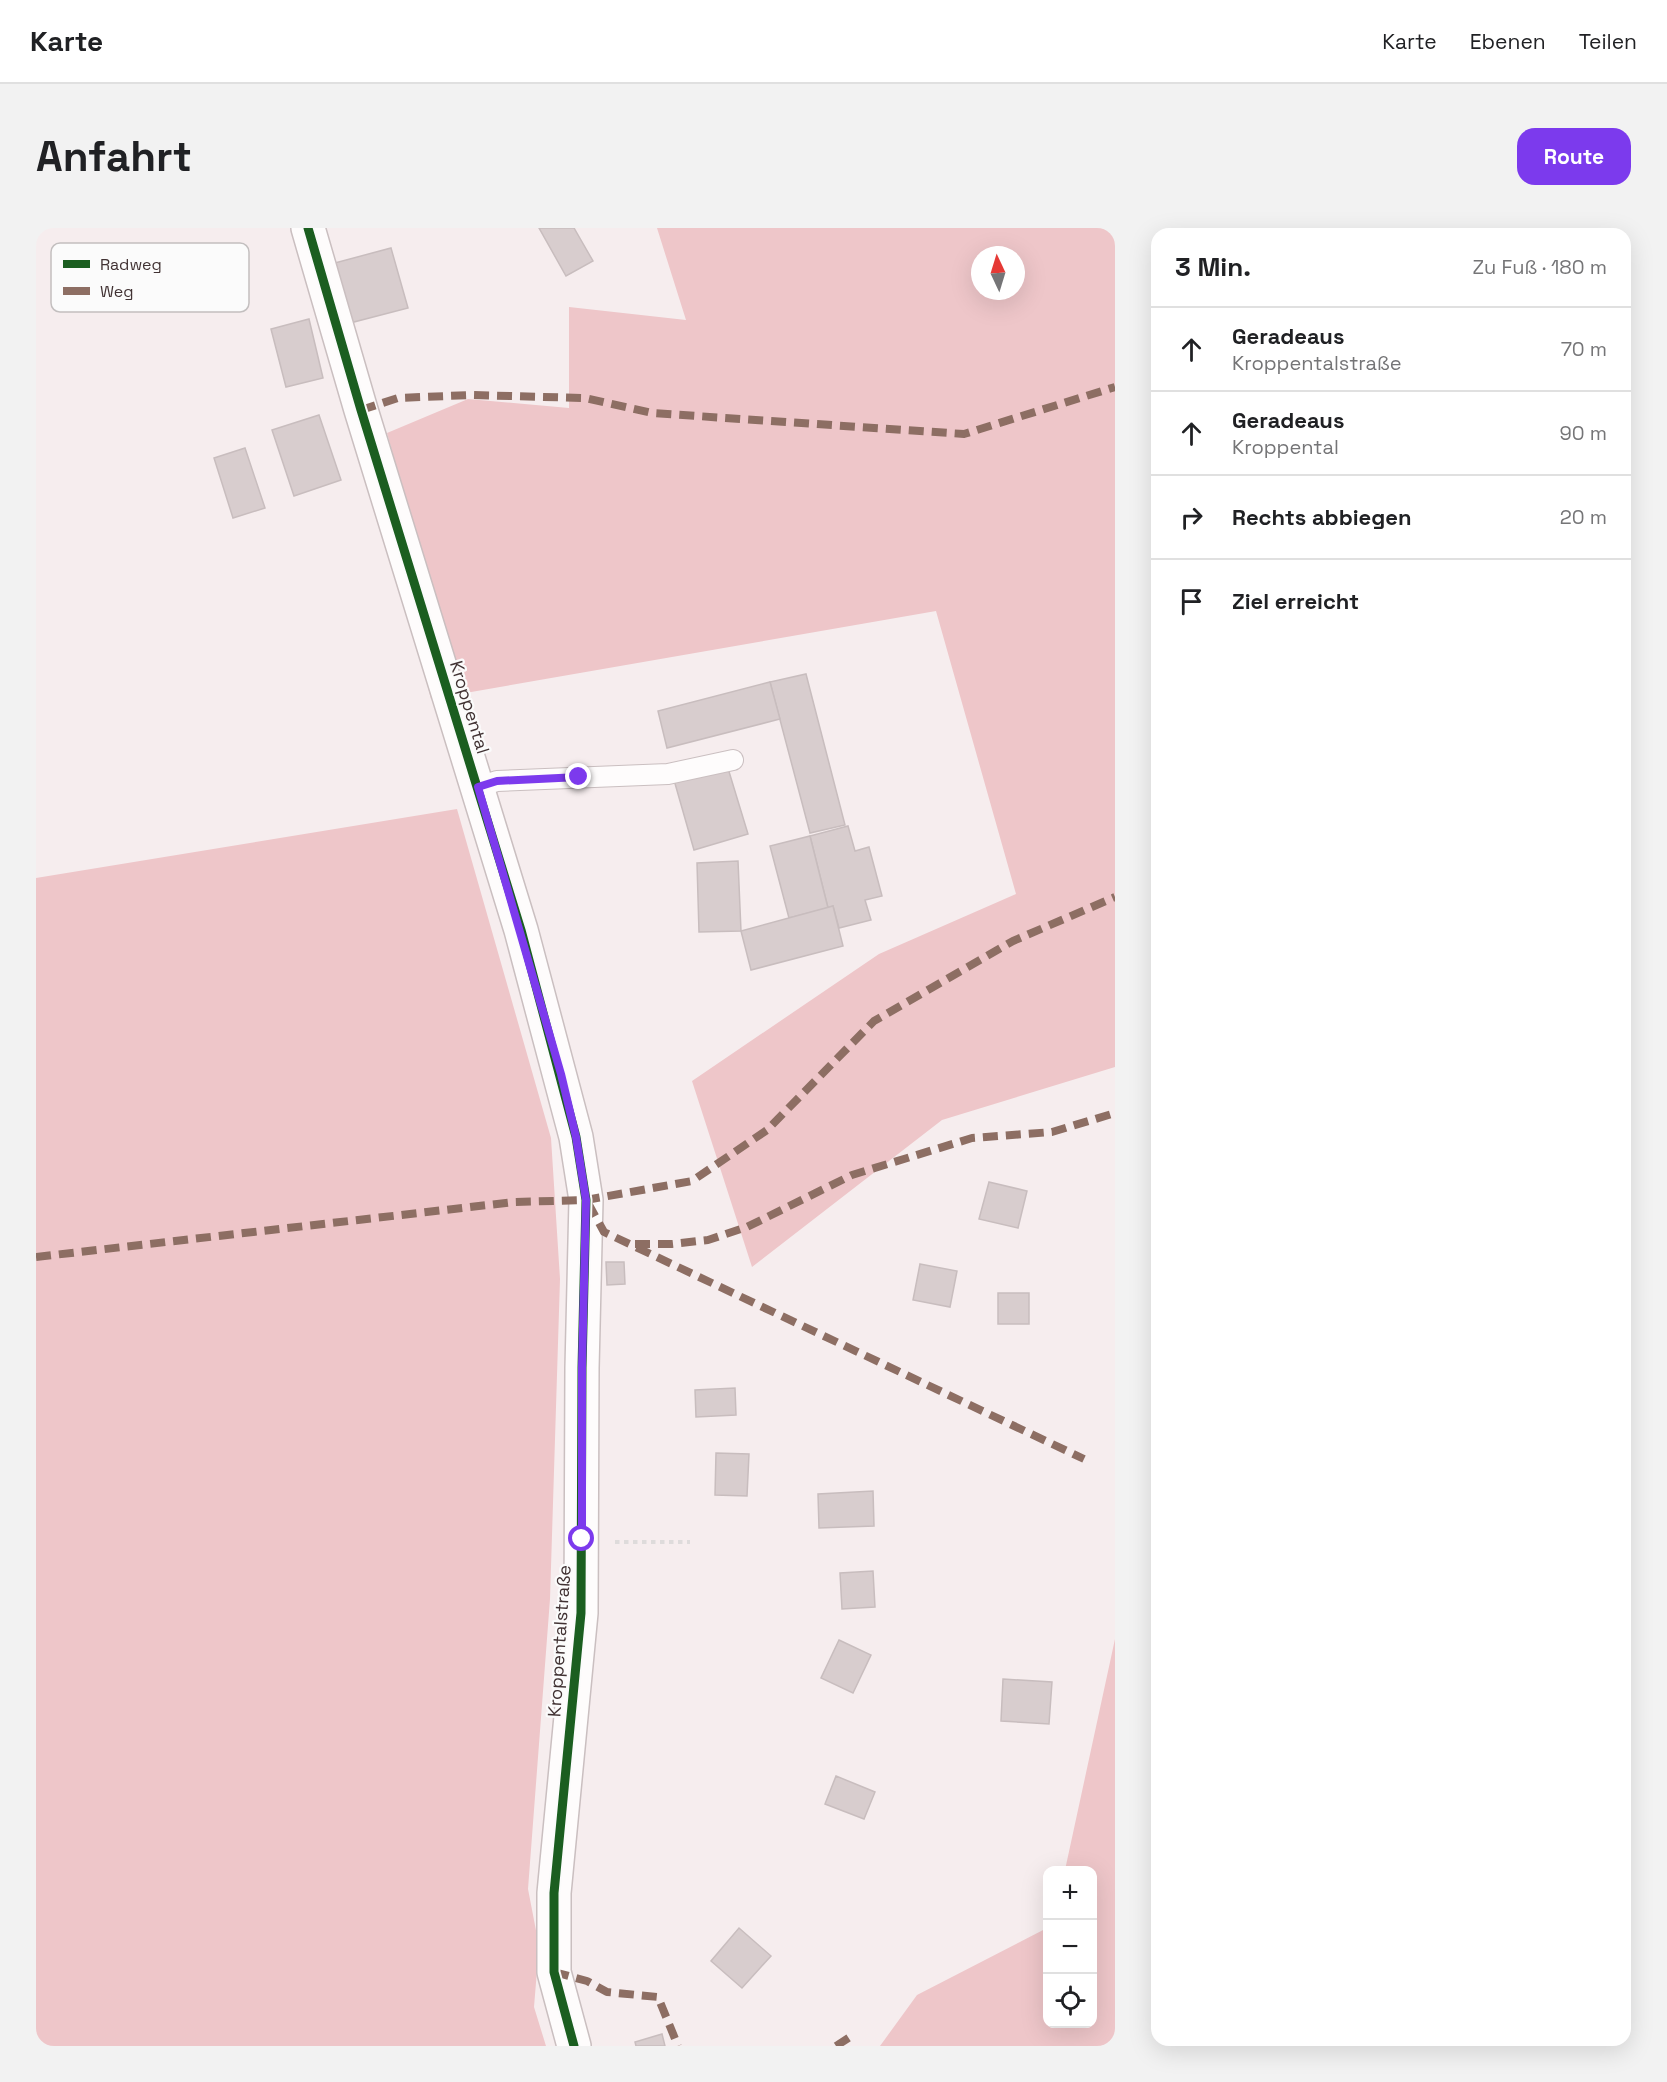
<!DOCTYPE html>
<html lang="de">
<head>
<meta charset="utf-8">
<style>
	:root { --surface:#fff; --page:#f2f2f2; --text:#202124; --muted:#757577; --line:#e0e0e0; --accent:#7c3aed }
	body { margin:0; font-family:"Space Grotesk",sans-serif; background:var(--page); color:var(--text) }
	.controls { position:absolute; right:18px; bottom:18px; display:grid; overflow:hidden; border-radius:12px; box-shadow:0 6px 24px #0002 }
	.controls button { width:54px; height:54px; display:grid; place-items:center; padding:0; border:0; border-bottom:2px solid var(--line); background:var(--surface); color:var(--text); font:30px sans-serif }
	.compass { position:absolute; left:935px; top:18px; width:54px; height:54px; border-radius:50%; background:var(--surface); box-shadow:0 6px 24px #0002; rotate:356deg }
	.stop { position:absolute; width:18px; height:18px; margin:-14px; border:4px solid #7c3aed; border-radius:50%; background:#fff }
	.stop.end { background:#7c3aed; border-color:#fff; box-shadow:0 2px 6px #0008 }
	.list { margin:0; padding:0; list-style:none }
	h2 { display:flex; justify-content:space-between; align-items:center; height:78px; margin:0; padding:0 24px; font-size:26px }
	h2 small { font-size:20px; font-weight:400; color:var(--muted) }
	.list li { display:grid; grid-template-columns:39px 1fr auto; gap:18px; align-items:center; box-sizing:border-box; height:84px; padding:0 24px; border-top:2px solid var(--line) }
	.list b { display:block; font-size:22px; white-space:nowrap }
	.list p { margin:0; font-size:20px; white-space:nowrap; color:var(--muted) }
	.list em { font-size:20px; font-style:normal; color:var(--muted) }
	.icon { flex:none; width:33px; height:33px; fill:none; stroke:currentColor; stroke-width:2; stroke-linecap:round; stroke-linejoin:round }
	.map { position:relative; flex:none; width:1079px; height:1818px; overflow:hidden; border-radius:18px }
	header { display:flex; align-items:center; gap:36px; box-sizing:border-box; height:84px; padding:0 30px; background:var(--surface); border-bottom:2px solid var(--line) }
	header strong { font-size:28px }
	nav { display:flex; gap:33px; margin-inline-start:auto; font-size:21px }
	.intro { display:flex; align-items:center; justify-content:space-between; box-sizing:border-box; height:144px; padding:0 36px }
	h1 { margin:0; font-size:42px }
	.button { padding:15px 27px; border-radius:18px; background:var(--accent); color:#fff; font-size:21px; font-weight:700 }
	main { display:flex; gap:36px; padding:0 36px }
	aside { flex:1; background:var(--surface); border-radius:18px; box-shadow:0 6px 24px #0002 }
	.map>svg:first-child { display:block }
	.green { fill:#eec6c9; fill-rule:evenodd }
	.building { fill:#d8cdce; stroke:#c8bdbe; stroke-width:1.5 }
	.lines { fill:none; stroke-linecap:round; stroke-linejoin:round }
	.service-casing { stroke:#cabfc0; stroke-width:22 }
	.minor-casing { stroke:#cabfc0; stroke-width:36 }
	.path { stroke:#dedbdb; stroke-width:4; stroke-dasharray:4.5 4.5; stroke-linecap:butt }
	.service { stroke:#fefcfc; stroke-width:20 }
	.minor { stroke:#fefcfc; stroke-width:33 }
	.quiet { stroke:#8d6e63; stroke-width:8; stroke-dasharray:15 8; stroke-linecap:butt }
	.cycleway-casing { stroke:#fbfbfb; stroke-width:13 }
	.cycleway { stroke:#1b5e20; stroke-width:9 }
	.route { stroke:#7c3aed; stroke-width:8 }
	.labels { text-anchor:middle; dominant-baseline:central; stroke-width:4.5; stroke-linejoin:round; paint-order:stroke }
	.street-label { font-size:18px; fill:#413233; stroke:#fbfbfb }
	.key { fill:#fbfbfb; stroke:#c3bfbf; stroke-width:1.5 }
	.key-label { font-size:16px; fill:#413233 }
</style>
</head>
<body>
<header>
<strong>Karte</strong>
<nav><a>Karte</a><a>Ebenen</a><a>Teilen</a></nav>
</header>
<div class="intro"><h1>Anfahrt</h1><a class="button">Route</a></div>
<main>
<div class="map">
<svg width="1079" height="1818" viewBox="0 0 1079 1818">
	<rect width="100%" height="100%" fill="#f6edee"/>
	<g class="green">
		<path d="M621 0H1079V839L906 892 716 1039 656 853 843 726 980 666 900 383 395 471 352 303 375 293 351 205 432 171 533 180V79L650 92ZM944 27H980V63H944Z"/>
		<polygon points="421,581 515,910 524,1051 514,1371 492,1661 503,1718 498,1779 510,1818 0,1818 0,650"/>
		<polygon points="1079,1411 1079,1818 844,1818 881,1767 1011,1700 1011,1796 1056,1796 1056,1642 1029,1642"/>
	</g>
	<g class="building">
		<polygon points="503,0 538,0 557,33 530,48"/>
		<polygon points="355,20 372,80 314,95 295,36"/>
		<polygon points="273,91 287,150 250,159 235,101"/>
		<polygon points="283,187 305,252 258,268 236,202"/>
		<polygon points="209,220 229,280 197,290 178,230"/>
		<polygon points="770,446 809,597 774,605 734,454"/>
		<polygon points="734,454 744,491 631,520 622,483"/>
		<polygon points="691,537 712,606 658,622 638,552"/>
		<polygon points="812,598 819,623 833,619 846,668 829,672 835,692 803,700 797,678 792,680 774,608"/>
		<polygon points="774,608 792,680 753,690 734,618"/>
		<polygon points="702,633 705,703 663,704 661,635"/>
		<polygon points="797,678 807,718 715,742 705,703"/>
		<polygon points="953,954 991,963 982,1000 943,991"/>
		<polygon points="570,1034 588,1034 589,1056 571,1057"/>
		<polygon points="884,1036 921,1043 914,1079 877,1072"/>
		<rect x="962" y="1065" width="31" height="31"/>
		<polygon points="699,1160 700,1187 660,1189 659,1162"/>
		<polygon points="680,1225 713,1226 711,1268 679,1267"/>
		<polygon points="837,1263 838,1298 783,1300 782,1266"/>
		<polygon points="837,1343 839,1379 806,1381 804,1345"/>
		<polygon points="803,1412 835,1427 817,1465 785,1450"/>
		<polygon points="967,1451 1016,1454 1013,1496 965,1493"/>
		<polygon points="800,1548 839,1564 828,1591 789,1576"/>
		<polygon points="703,1700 735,1728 706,1760 675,1733"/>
		<polygon points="626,1806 629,1818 600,1818 599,1814"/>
	</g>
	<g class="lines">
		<g class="service-casing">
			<polyline id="service" points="442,559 461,553 632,546 697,532"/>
		</g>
		<g class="minor-casing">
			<polyline id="minor" points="272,0 325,182 485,702 540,909 550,972 546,1140 545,1385 518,1665 518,1744 538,1818"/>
		</g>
		<polyline class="path" points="579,1314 654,1314"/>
		<use href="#service" class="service"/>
		<use href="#minor" class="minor"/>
		<g class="quiet">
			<polyline points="325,182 362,170 436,167 549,170 616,185 928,206 1079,159"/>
			<polyline points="552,975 568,1004 1048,1231"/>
			<polyline points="599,1016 636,1016 672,1012 711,999 816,947 936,910 1016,904 1079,885"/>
			<polyline points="0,1029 478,974 550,972 656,953 731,902 838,793 977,713 1079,669"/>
			<polyline points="518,1744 551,1753 571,1764 622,1769 642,1818"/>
			<polyline points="800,1818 817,1807"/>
		</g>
		<g class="cycleway-casing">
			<polyline id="cycleway" points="272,0 325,182 485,702 540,909 550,972 546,1140 545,1385 518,1665 518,1744 538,1818"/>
		</g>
		<use href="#cycleway" class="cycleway"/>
	</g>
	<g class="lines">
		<polyline class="route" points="543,549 461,553 442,559 525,846 540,909 550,972 546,1140 546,1311"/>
	</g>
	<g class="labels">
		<g class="street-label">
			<text transform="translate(434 479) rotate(73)">Kroppental</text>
			<text transform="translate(523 1413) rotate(-86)">Kroppentalstraße</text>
		</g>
	</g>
	<rect x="15" y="15" width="198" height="69" rx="9" class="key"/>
	<rect x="27" y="32" width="27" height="8" fill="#1b5e20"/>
	<rect x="27" y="59" width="27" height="8" fill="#8d6e63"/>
	<g class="key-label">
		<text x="64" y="42">Radweg</text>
		<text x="64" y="69">Weg</text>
	</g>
</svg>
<div class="controls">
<button>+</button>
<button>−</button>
<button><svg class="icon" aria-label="locate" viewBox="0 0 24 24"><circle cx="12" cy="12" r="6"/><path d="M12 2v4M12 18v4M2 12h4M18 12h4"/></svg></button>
</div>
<svg class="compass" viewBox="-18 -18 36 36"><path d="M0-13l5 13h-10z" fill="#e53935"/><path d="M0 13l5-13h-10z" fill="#757577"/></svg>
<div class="stop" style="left:546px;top:1311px"></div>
<div class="stop end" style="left:543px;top:549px"></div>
</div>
<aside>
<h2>3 Min.<small>Zu Fuß · 180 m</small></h2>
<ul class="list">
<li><svg class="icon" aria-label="ahead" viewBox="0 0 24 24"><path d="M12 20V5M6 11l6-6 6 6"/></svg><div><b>Geradeaus</b><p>Kroppentalstraße</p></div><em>70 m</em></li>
<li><svg class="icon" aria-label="ahead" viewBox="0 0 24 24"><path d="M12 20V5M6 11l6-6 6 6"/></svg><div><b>Geradeaus</b><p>Kroppental</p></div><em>90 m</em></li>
<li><svg class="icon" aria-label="right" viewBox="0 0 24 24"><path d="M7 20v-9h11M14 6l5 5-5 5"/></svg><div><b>Rechts abbiegen</b></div><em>20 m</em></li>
<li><svg class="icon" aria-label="arrive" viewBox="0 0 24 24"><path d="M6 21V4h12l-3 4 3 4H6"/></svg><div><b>Ziel erreicht</b></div></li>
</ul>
</aside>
</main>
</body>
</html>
